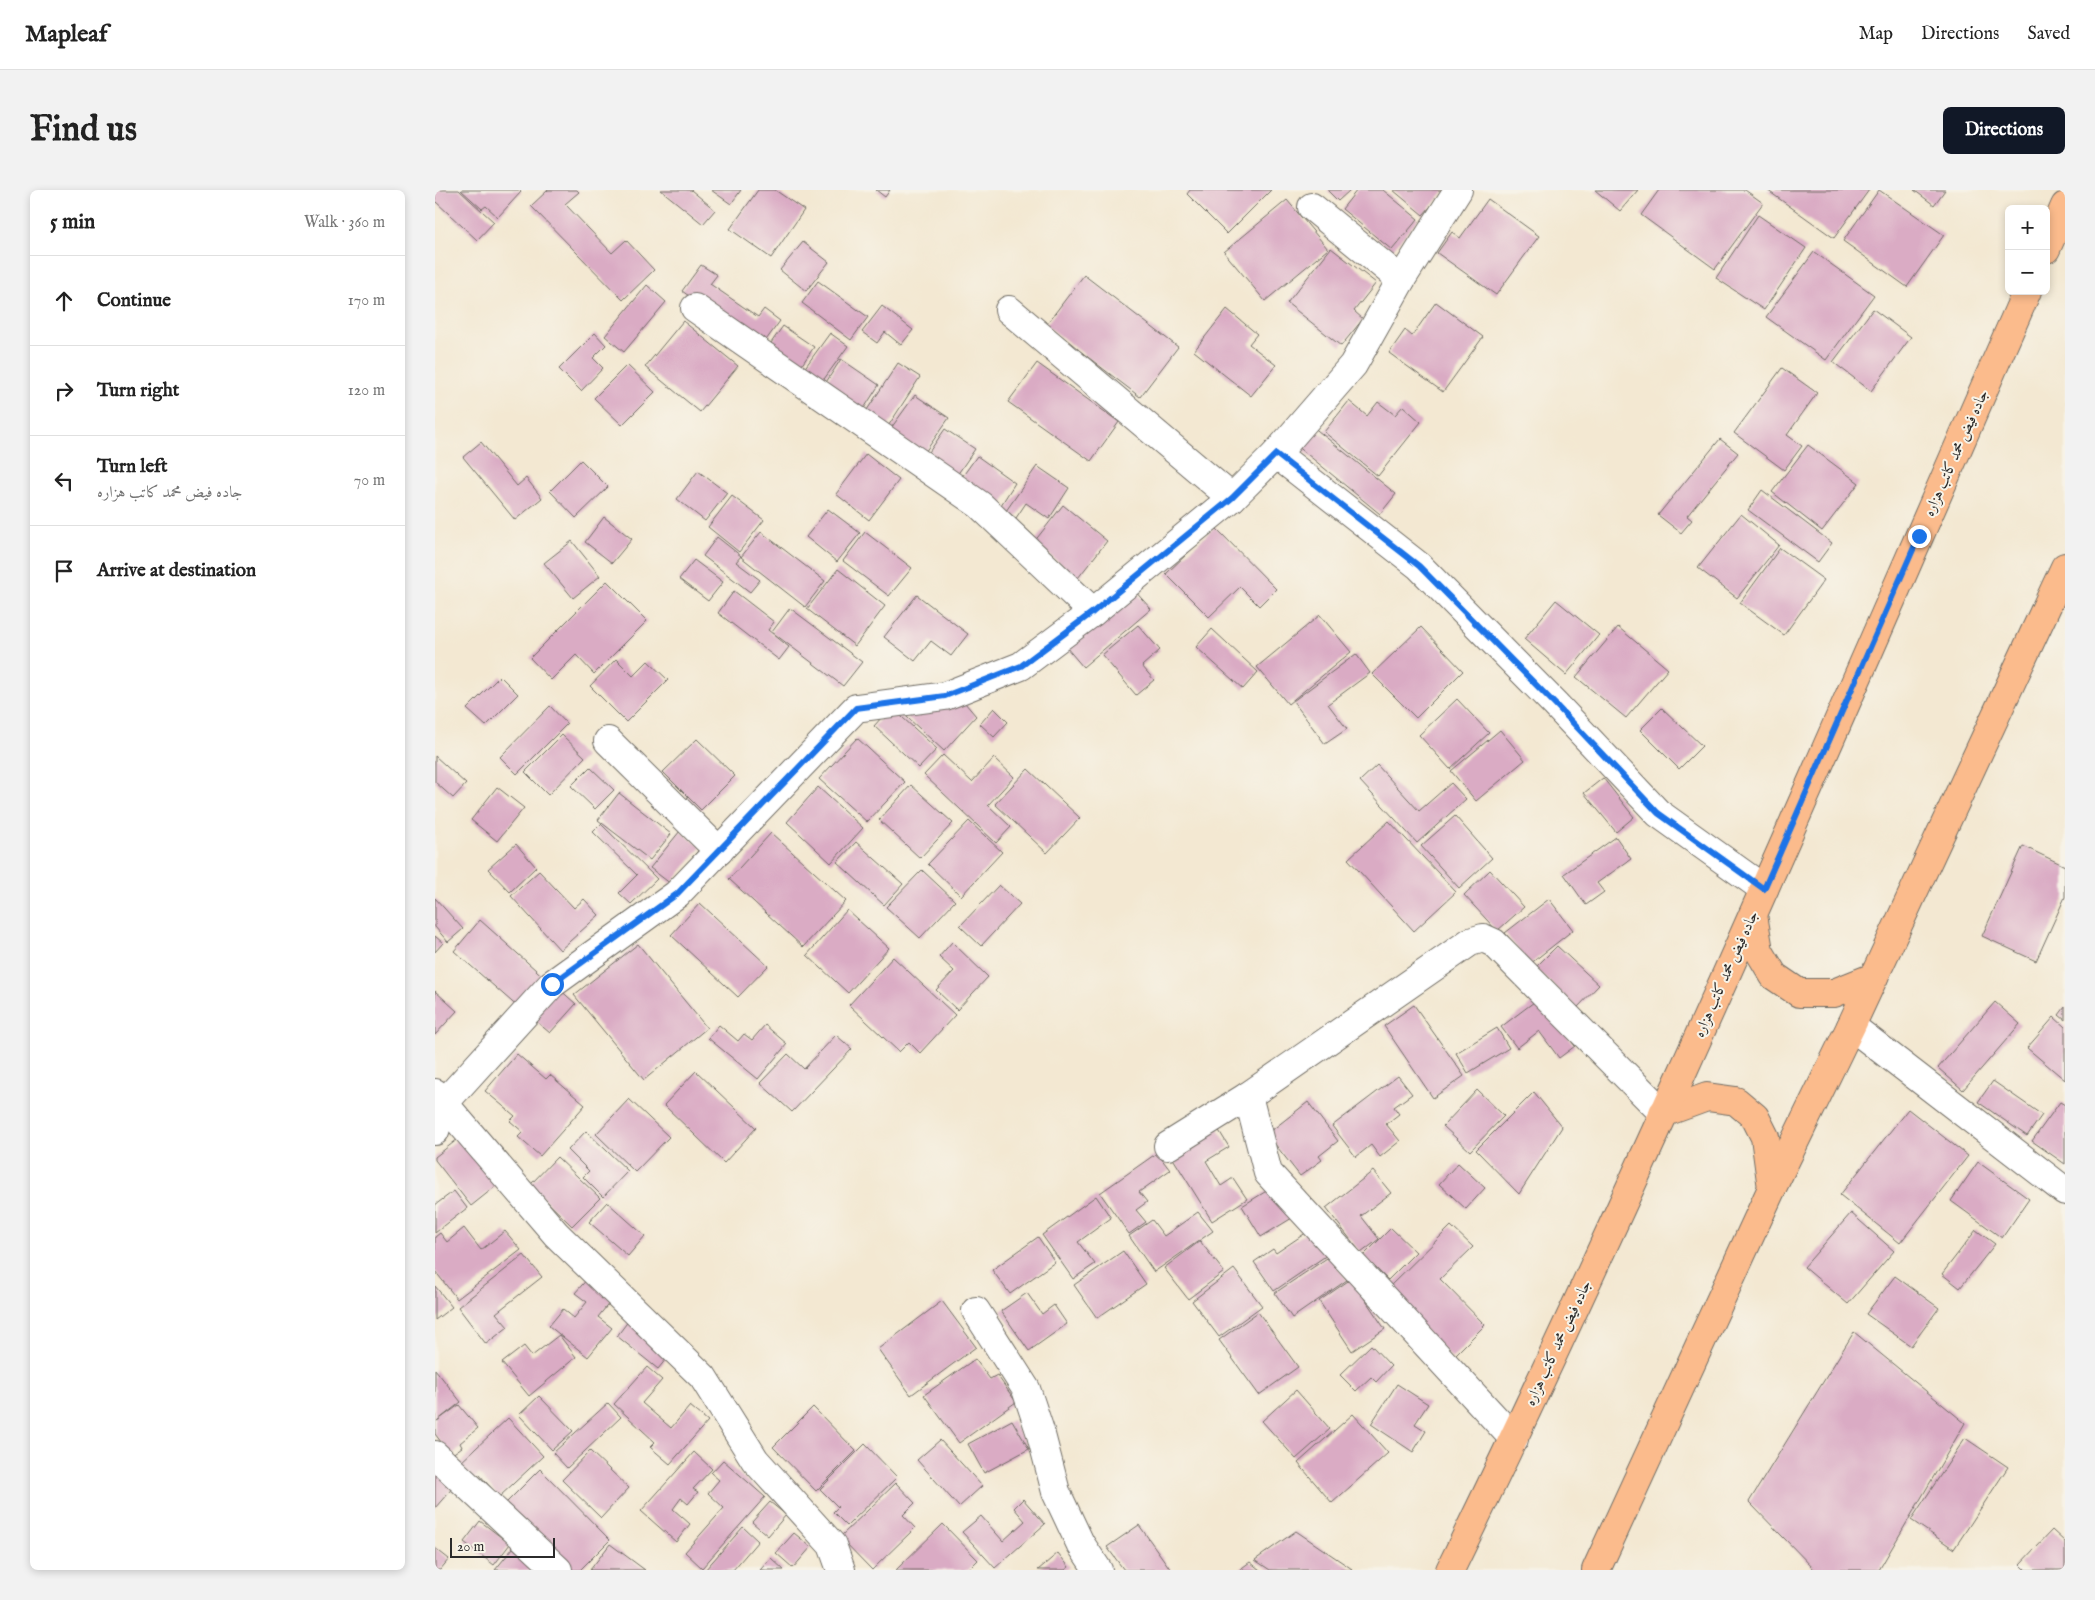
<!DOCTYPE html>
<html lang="en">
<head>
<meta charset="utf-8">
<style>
	:root { --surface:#fff; --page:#f2f2f2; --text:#222; --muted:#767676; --line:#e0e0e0; --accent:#111827 }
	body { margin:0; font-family:"IM FELL English",Amiri,serif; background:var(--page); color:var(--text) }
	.controls { position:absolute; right:15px; top:15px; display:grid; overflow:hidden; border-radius:8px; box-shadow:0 2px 8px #0003 }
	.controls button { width:45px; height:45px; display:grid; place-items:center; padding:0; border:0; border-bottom:1px solid var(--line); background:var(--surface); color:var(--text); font:25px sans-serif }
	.scale { position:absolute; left:15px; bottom:12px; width:105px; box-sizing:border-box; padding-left:5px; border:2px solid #2b2b2b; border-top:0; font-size:14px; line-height:18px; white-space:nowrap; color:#2b2b2b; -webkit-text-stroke:4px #f7f3e8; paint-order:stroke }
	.stop { position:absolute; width:15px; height:15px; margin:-11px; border:4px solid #1a73e8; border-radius:50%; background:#fff }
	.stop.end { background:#1a73e8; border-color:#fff; box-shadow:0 1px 5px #0008 }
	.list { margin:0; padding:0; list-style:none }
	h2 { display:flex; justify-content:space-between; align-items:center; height:65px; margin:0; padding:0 20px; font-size:21px }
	h2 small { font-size:16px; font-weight:400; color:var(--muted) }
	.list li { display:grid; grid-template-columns:32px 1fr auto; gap:15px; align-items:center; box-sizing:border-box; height:90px; padding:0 20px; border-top:1px solid var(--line) }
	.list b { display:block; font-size:19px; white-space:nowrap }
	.list p { margin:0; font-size:16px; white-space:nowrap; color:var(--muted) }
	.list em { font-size:16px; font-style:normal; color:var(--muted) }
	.icon { flex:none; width:28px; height:28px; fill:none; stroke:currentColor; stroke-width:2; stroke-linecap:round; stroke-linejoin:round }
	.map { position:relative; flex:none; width:1630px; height:1380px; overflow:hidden; border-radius:8px }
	header { display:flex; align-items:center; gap:30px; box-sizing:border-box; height:70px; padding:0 25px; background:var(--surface); border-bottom:1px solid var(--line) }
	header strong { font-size:24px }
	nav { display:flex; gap:28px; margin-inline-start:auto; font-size:18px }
	.intro { display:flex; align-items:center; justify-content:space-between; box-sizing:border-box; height:120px; padding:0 30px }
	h1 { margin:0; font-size:35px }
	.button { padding:12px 22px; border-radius:8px; background:var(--accent); color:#fff; font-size:18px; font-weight:700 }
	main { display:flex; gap:30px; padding:0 30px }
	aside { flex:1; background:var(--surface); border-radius:8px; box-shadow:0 2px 8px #0003 }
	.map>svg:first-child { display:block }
	.building { fill:#daabc4 }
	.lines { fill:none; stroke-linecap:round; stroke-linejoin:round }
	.street-casing { stroke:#716d65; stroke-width:30 }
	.primary-casing { stroke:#716d65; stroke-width:30 }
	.street { stroke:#fff; stroke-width:28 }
	.primary { stroke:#fbbb8c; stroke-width:28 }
	.route { stroke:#1a73e8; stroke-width:6 }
	.labels { text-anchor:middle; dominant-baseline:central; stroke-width:4; stroke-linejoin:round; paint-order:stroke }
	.street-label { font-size:15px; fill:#2b2b2b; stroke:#f7f3e8 }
</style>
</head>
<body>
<header>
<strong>Mapleaf</strong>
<nav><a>Map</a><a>Directions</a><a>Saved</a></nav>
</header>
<div class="intro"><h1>Find us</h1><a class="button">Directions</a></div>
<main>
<aside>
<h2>5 min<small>Walk · 360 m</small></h2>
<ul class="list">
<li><svg class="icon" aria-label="ahead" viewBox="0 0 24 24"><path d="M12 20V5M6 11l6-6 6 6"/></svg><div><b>Continue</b></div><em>170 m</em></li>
<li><svg class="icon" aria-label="right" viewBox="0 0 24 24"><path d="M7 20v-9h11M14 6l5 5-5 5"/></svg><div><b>Turn right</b></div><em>120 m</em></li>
<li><svg class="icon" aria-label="left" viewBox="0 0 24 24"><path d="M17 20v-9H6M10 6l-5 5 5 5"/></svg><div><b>Turn left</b><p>جاده فیض محمد کاتب هزاره</p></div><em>70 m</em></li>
<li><svg class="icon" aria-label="arrive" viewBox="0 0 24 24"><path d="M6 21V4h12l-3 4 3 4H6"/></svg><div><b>Arrive at destination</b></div></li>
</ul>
</aside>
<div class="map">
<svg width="1630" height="1380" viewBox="0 0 1630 1380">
	<rect width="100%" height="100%" fill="#f7f3e8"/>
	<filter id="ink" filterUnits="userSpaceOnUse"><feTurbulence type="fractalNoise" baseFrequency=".02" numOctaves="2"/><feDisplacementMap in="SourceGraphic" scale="10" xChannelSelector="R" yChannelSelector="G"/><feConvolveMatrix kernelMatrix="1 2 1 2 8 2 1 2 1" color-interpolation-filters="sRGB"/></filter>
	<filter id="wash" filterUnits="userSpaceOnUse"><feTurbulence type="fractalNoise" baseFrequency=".0096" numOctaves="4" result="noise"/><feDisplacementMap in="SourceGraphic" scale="20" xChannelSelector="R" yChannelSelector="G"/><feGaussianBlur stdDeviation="1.12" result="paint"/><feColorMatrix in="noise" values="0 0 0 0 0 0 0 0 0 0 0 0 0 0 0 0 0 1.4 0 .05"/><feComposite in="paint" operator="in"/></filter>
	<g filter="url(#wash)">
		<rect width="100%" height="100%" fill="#f3e8d2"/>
		<g id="blocks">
			<g class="building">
				<polygon points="0,0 24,0 59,32 42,50 0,11"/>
				<polygon points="26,0 84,0 86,2 63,27 51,16 47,19"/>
				<polygon points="113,0 142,0 144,2 130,14 177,63 191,50 219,80 188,110 96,16"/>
				<polygon points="226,0 256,0 280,20 268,34"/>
				<polygon points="276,0 306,0 296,14"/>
				<polygon points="323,0 340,0 369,20 336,68 295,39"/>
				<polygon points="441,0 455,0 450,7"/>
				<polygon points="755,0 836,0 792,44 752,4"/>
				<polygon points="892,0 915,0 903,11"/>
				<polygon points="922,0 948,0 983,29 957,60 907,19"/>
				<polygon points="958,0 1010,0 988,25"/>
				<polygon points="1160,0 1203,0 1185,21"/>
				<polygon points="1224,0 1310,0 1328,13 1280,79 1206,25"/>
				<polygon points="1332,0 1434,0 1399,48"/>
				<polygon points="1444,0 1509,45 1472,97 1408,51"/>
				<polygon points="1479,0 1510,0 1499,15"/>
				<polygon points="1053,9 1104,46 1061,105 1002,63 1017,42 1025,48"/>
				<polygon points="852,10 893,59 830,111 789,62"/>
				<polygon points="1323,25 1371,58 1329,120 1281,88"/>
				<polygon points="368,52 394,72 371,101 345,80"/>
				<polygon points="896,58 941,93 919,121 928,129 906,156 852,113"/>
				<polygon points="1379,62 1439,105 1391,170 1331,127"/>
				<polygon points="266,75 282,85 275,94 323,127 329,119 345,131 326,157 247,101"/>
				<polygon points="649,85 743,157 705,207 611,135"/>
				<polygon points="383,91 433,127 416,150 367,113"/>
				<polygon points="212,95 231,112 189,162 170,146"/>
				<polygon points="1001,112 1048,147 1008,202 954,163 970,140 977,146"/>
				<polygon points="447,116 478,140 466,155 450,142 442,153 427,142"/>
				<polygon points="792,119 822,144 814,154 841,175 816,206 759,161"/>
				<polygon points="1438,119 1476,147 1436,201 1398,172"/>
				<polygon points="248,131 303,176 265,222 210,177"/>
				<polygon points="348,136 379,157 362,182 331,160"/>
				<polygon points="160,143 171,155 158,168 168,178 146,201 124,179"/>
				<polygon points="395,143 413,156 384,196 366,183"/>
				<polygon points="406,169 444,195 426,223 388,197"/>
				<polygon points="463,173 485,187 450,241 428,226"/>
				<polygon points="602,173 684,232 656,271 573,212"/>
				<polygon points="192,175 220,202 187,235 159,208"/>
				<polygon points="1347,178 1382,203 1352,245 1367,256 1349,280 1299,243"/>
				<polygon points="480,205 514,228 488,265 454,241"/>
				<polygon points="914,211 932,226 943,212 960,225 968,216 986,232 943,286 889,242"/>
				<polygon points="877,236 961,304 945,324 861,255"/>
				<polygon points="510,239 540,259 522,285 492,265"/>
				<polygon points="1285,249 1303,263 1252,326 1257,330 1246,343 1223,325"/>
				<polygon points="46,252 82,296 91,288 107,308 80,330 28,267"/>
				<polygon points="1373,255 1424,293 1387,341 1337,302"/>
				<polygon points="431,264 464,290 434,330 401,304"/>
				<polygon points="542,266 580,293 566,315 527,287"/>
				<polygon points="146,270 173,297 141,328 115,301"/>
				<polygon points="602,276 634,298 614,329 591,313 581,328 571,321"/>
				<polygon points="263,281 292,303 270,331 242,309"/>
				<polygon points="1327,300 1397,353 1383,372 1313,320"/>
				<polygon points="297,306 329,330 304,362 273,337"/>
				<polygon points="628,315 672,351 643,388 599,352"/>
				<polygon points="393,319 425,343 402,372 371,347"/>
				<polygon points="1306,324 1344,355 1302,408 1263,378"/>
				<polygon points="169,327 197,349 177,373 150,352"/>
				<polygon points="780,337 841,399 824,416 805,397 774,427 731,384"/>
				<polygon points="326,342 390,391 370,417 306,367"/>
				<polygon points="430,342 477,378 454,406 408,371"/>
				<polygon points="282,347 306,366 301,372 325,390 315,402 268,366"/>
				<polygon points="137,351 165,386 138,408 109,373"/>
				<polygon points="1345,358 1389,390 1349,445 1305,413"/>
				<polygon points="259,370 288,392 273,411 244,389"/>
				<polygon points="403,379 450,416 420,456 372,419"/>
				<polygon points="172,391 212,431 159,484 141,465 116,490 95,468"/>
				<polygon points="698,399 716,419 648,477 631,457"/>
				<polygon points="299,401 339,432 333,440 354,457 344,470 283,423"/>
				<polygon points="482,405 533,444 516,466 496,451 480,471 449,447"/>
				<polygon points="1121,410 1164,445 1131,485 1089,449"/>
				<polygon points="355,418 427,472 408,496 337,442"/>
				<polygon points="885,425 916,462 853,514 822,477"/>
				<polygon points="703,435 725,460 707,476 719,490 701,505 667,465"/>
				<polygon points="986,437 1028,481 981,528 937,484"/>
				<polygon points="1183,437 1233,479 1191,528 1141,487"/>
				<polygon points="777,439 823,482 808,499 761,457"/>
				<polygon points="921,464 935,483 893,514 912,539 890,554 858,511"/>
				<polygon points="181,469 198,486 213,471 233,490 191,532 155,496"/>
				<polygon points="65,486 83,504 51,536 32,519"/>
				<polygon points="524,506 541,526 509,561 462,518"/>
				<polygon points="1022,509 1054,543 1015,579 984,545"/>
				<polygon points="115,516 132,534 82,584 65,567"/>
				<polygon points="456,517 502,559 484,578 439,536"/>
				<polygon points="559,518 573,532 559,547 545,534"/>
				<polygon points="1227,518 1267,556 1244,579 1205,540"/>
				<polygon points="1065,540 1090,570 1041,611 1016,581"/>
				<polygon points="127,545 150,567 113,605 90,582"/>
				<polygon points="422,548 470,592 432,632 384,589"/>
				<polygon points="262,549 300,586 266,620 228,582"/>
				<polygon points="508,565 537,592 559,568 579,587 553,615 576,637 561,653 489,585"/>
				<polygon points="0,566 31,594 18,608 0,592"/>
				<polygon points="942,575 984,621 1016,593 1031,609 982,653 925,591"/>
				<polygon points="155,577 179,600 160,619 136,596"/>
				<polygon points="593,579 645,628 612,663 560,614"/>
				<polygon points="1168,588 1199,627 1181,642 1149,603"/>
				<polygon points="476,595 518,633 485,668 444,630"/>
				<polygon points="62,597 89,618 62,651 36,630"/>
				<polygon points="383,597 428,638 396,673 352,632"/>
				<polygon points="184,603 236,644 215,670 163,630"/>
				<polygon points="1020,626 1057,668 1024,698 986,656"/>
				<polygon points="534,631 567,662 526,706 493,674"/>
				<polygon points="954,631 1021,702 979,741 913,669"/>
				<polygon points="166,634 222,689 196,714 184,703 202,685 158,642"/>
				<polygon points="245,641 266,657 236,694 215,678"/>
				<polygon points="336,643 411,711 368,757 294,689"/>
				<polygon points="1181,647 1196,669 1162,693 1169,702 1151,715 1129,684"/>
				<polygon points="421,652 468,694 449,715 402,672"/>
				<polygon points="81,654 101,677 75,702 53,679"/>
				<polygon points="1588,656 1630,676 1630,707 1601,771 1547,746"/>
				<polygon points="487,680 520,711 485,748 451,717"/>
				<polygon points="1055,680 1089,717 1062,741 1029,705"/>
				<polygon points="104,681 139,718 149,709 164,725 125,760 76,706"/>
				<polygon points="564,695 585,714 546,756 525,736"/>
				<polygon points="0,708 28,739 13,752 0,737"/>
				<polygon points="1114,709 1138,740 1095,774 1070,743"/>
				<polygon points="265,713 333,776 303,807 236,745"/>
				<polygon points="412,720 454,758 413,803 372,765"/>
				<polygon points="45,730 111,789 85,819 19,761"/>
				<polygon points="0,746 8,753 0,762"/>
				<polygon points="517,752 553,787 522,820 501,800 519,781 504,767"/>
				<polygon points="203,754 272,838 209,890 139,805"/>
				<polygon points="1122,756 1164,795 1142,818 1100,778"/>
				<polygon points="458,767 520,825 485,863 474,852 464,862 414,815"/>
				<polygon points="122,797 141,814 115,843 96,827"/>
				<polygon points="0,801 22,821 0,845"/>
				<polygon points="1103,809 1140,856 1124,868 1104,841 1082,858 1066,837"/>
				<polygon points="1560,812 1585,834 1528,900 1503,878"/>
				<polygon points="979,815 1029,886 998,908 949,836"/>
				<polygon points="1630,817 1630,830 1624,825"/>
				<polygon points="1619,827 1630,837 1630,890 1592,858"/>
				<polygon points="284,835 303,851 309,844 317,850 330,835 352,854 323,889 273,848"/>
				<polygon points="1062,838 1074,858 1033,883 1021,863"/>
				<polygon points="401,845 417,859 357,922 325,893 353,864 369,879"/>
				<polygon points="82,864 111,889 115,885 150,915 105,966 83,947 88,942 75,931 80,926 50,901"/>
				<polygon points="261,881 321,938 289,973 229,915"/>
				<polygon points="963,886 977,904 959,917 964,924 951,934 965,951 945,967 936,955 921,967 897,936"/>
				<polygon points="1558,891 1607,925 1592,946 1543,912"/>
				<polygon points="1042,900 1069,926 1035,961 1008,936"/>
				<polygon points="1099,902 1127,937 1084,1004 1041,960"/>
				<polygon points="194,909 234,947 200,982 161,944"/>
				<polygon points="873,912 903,951 884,966 887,970 865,986 832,944"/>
				<polygon points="1625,912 1630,915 1630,974 1597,951"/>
				<polygon points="1473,919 1533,966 1465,1053 1405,1005"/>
				<polygon points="780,934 794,957 771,971 786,996 798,988 812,1009 777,1031 734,962"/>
				<polygon points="151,941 193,981 168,1007 148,987 154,981 133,960"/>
				<polygon points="28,945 66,992 36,1016 0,970 0,967"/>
				<polygon points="722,963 735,980 704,1002 712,1012 701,1020 711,1032 694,1044 665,1003"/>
				<polygon points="122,967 165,1008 137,1036 95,995"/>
				<polygon points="1543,972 1594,1009 1567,1048 1516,1011"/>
				<polygon points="1023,973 1050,998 1031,1019 1004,994"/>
				<polygon points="938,981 956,1003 926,1026 944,1049 926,1063 891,1018"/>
				<polygon points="838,997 857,1028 826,1047 807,1016"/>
				<polygon points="19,1001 32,1018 0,1043 0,1015"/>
				<polygon points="661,1006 676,1028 643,1052 660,1074 638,1089 607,1045"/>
				<polygon points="172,1012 210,1046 193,1066 154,1032"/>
				<polygon points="763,1022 778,1041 719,1082 694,1046 717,1030 729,1046"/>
				<polygon points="1416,1023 1459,1061 1413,1114 1369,1077"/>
				<polygon points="1016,1036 1038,1057 1005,1089 1050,1135 1017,1168 950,1101"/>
				<polygon points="29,1038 46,1060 70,1041 86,1060 22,1109 0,1081 0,1047 5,1043 12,1052"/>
				<polygon points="878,1038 895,1063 839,1101 819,1072 838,1059 841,1063"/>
				<polygon points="956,1038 981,1062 953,1090 928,1066"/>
				<polygon points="1541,1040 1560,1054 1525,1098 1507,1084"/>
				<polygon points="603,1047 620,1072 575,1104 557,1080"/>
				<polygon points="765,1051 789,1082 753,1109 729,1078"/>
				<polygon points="688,1061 711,1094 662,1128 639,1095"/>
				<polygon points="89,1065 107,1087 61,1123 73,1137 51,1154 23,1117"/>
				<polygon points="895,1066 912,1090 857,1128 840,1103"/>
				<polygon points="799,1079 827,1116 784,1147 757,1111"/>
				<polygon points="1460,1086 1504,1118 1476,1156 1431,1124"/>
				<polygon points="154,1087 179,1107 163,1127 177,1138 153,1167 114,1136 128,1119 139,1128 152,1112 140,1103"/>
				<polygon points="916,1089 950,1139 917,1161 884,1111"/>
				<polygon points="0,1096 17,1117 0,1130"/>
				<polygon points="592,1103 607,1124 619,1115 632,1134 594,1161 566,1121"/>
				<polygon points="507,1111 541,1157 476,1205 443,1159"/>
				<polygon points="823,1122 863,1177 824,1205 784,1150"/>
				<polygon points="194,1130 236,1163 223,1179 182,1146"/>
				<polygon points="1419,1142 1530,1233 1444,1380 1380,1380 1314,1312"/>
				<polygon points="124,1145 141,1167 94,1206 67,1173 89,1156 97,1166"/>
				<polygon points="936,1155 956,1176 941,1192 936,1187 921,1201 905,1185"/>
				<polygon points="540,1169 555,1189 562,1185 581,1212 524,1253 489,1205"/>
				<polygon points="212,1177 227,1190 207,1213 236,1238 255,1216 273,1231 235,1274 215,1257 220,1252 179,1214"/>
				<polygon points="0,1179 26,1212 2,1231 24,1215 43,1238 25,1253 27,1257 16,1265 0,1244"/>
				<polygon points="962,1194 993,1214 980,1234 991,1241 978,1262 936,1234"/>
				<polygon points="861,1200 895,1239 861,1269 827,1231"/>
				<polygon points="104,1206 138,1241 117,1260 84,1225"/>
				<polygon points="173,1213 186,1227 132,1278 118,1263"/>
				<polygon points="378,1217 421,1261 381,1301 338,1257"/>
				<polygon points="918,1224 953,1263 897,1313 863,1273"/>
				<polygon points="73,1228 108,1266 64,1307 44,1284 38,1290 24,1274"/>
				<polygon points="577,1230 594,1259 549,1283 533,1254"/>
				<polygon points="1530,1248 1573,1277 1519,1359 1476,1330"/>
				<polygon points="505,1250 547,1296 524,1317 482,1270"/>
				<polygon points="430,1254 462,1287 412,1336 398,1322 403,1317 385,1299"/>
				<polygon points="155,1261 194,1298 166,1328 127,1290"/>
				<polygon points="259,1262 277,1279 258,1299 263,1302 253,1314 246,1308 238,1319 255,1334 241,1352 206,1321"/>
				<polygon points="288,1270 330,1307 267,1378 250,1362 289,1318 273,1303 284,1290 276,1283"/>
				<polygon points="0,1277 20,1295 0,1318"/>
				<polygon points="105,1279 175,1350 145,1380 128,1380 66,1318"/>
				<polygon points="461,1293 480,1313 468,1325 480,1338 437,1380 405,1347"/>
				<polygon points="588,1309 610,1334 560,1378 527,1342 546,1326 568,1351 590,1331 579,1318"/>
				<polygon points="335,1312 351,1325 333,1346 317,1332"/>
				<polygon points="45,1331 75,1354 59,1375 29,1352"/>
				<polygon points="508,1334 543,1370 533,1380 461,1380"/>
				<polygon points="704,1335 736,1380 689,1380 672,1357"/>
				<polygon points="308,1337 323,1351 298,1380 270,1380"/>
				<polygon points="1617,1340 1630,1352 1630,1380 1591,1380 1585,1374"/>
				<polygon points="861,1341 917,1379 916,1380 835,1380 820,1370"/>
				<polygon points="359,1343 376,1357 358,1378 341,1363"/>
				<polygon points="175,1354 210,1380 155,1380"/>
				<polygon points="0,1358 14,1369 5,1380 0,1380"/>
				<polygon points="78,1358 105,1380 60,1380"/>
				<polygon points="623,1363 634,1377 630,1380 603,1380"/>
				<polygon points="336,1368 349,1380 325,1380"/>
				<polygon points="815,1372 825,1380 804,1380"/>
			</g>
		</g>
	</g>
	<g filter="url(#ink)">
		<use href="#blocks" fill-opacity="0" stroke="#716d65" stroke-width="1"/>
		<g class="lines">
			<g class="street-casing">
				<g id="street">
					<polyline points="877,17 966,90"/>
					<polyline points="260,118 545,315 658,422"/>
					<polyline points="574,120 797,308"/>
					<polyline points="841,264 984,376 1120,514 1223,623 1329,699"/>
					<polyline points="173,551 284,661"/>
					<polyline points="1416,836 1630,1001"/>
					<polyline points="0,903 121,1044 268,1187 320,1270 397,1355 406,1380"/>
					<polyline points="813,906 833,983 1079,1249"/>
					<polyline points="0,941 10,912 117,794 242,704 421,518 510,506 586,476 658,422 797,308 841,264 918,175 966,90 1023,0"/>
					<polyline points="733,956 813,906 1035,752 1048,748 1059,753 1228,923"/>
					<polyline points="541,1121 591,1199 605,1241 621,1302 645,1353 663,1380"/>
					<polyline points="0,1265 123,1380"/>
				</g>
			</g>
			<g class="primary-casing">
				<g id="primary">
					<polyline points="1611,59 1630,16"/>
					<polyline points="1318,725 1324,761 1339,786 1364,803 1399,803 1439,787"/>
					<polyline points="1228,923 1272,907 1301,911 1320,927 1330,947 1337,998"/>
					<path d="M1015 1380C1220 960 1403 529 1592 101"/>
					<polyline points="1161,1380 1337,998 1416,836 1630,377"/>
				</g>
			</g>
			<use href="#street" class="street"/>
			<use href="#primary" class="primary"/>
		</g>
	</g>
	<g class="lines" filter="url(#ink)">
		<polyline class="route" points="117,794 242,704 421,518 510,506 586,476 658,422 797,308 841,264 984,376 1120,514 1223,623 1329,699 1484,346"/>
	</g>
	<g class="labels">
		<g class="street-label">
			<text transform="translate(1521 263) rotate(-66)">جاده فیض محمد کاتب هزاره</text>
			<text transform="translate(1291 784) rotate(-66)">جاده فیض محمد کاتب هزاره</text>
			<text transform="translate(1123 1153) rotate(-65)">جاده فیض محمد کاتب هزاره</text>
		</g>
	</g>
</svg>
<div class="controls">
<button>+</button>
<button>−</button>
</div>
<div class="scale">20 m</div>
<div class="stop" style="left:117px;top:794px"></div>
<div class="stop end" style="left:1484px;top:346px"></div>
</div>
</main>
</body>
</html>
